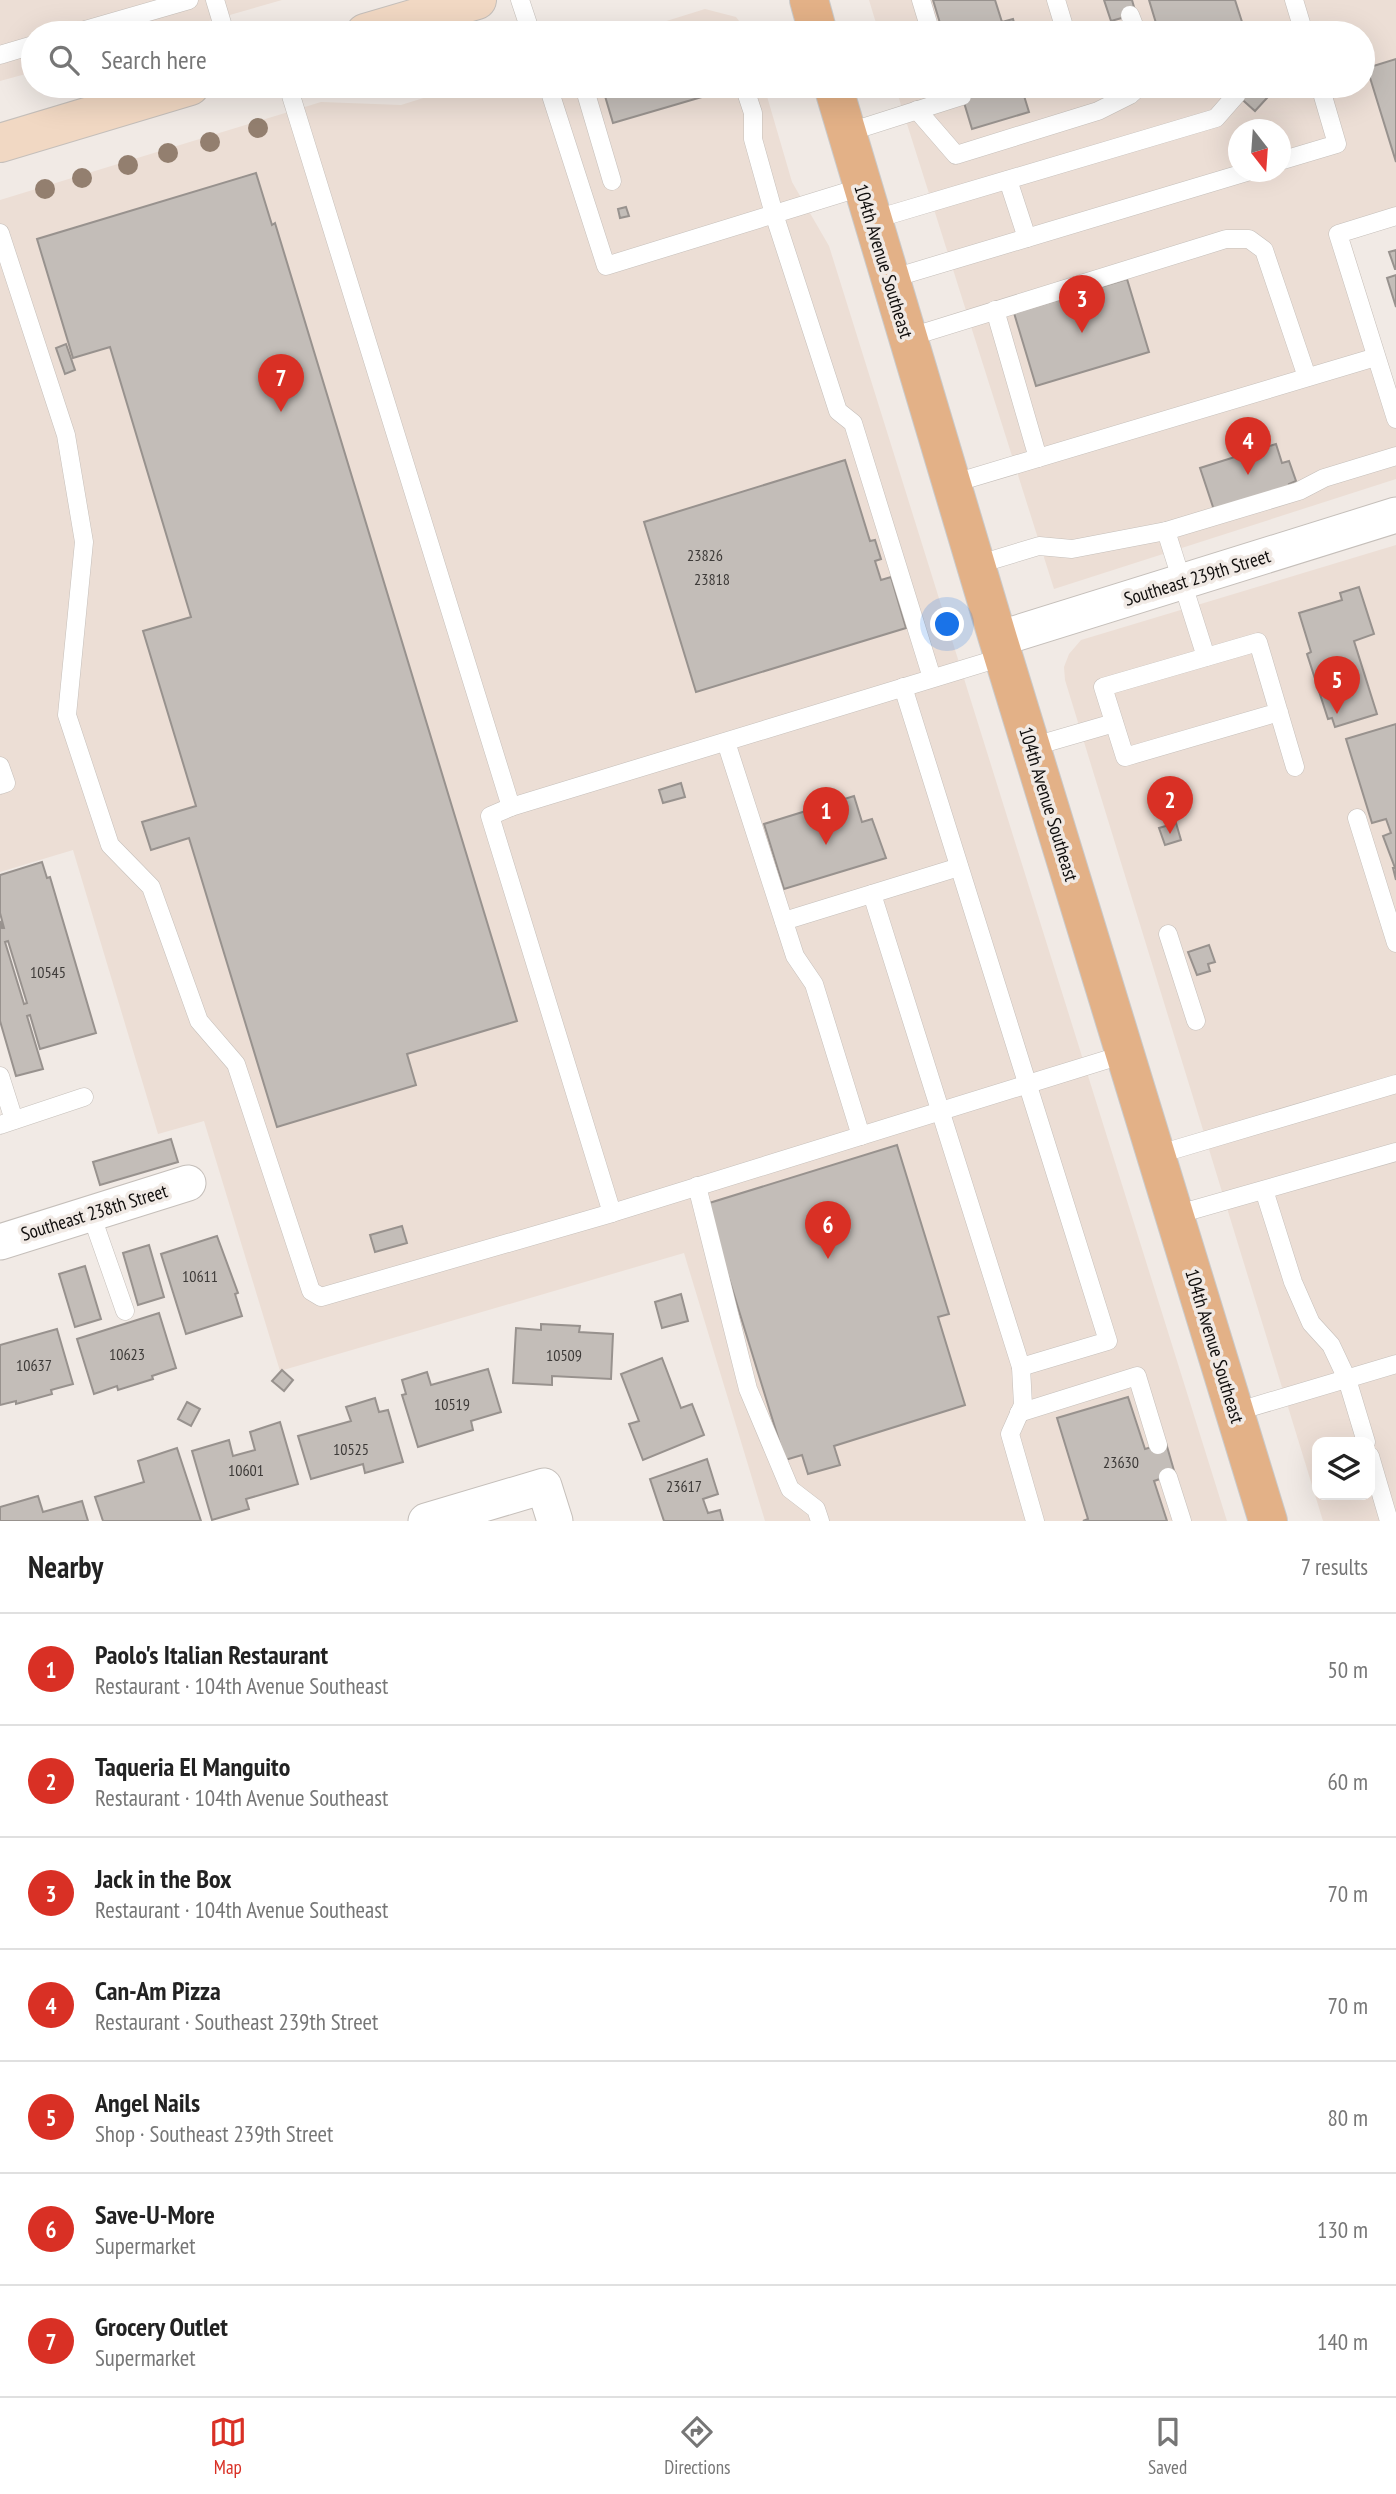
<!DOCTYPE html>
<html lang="en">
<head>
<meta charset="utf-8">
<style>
	:root { --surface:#fff; --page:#f2f2f2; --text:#222; --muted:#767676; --line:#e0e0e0; --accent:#d93025 }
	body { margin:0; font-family:"PT Sans Narrow",sans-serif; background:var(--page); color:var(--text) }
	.controls { position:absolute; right:21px; bottom:21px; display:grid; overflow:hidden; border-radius:14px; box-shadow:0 7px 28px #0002 }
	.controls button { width:63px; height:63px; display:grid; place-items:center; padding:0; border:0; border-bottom:2px solid var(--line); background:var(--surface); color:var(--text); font:35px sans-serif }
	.compass { position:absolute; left:1228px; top:119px; width:63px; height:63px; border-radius:50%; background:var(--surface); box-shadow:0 7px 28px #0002; rotate:163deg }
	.you { position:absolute; left:948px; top:625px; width:24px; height:24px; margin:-18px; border:5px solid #fff; border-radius:50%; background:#1a73e8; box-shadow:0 0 0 10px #1a73e833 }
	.badge { display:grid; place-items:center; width:46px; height:46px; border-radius:50%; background:var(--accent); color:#fff; font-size:23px; font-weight:700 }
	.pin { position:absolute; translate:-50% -58px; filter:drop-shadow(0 2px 4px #0008) }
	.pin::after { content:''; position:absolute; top:37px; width:24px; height:21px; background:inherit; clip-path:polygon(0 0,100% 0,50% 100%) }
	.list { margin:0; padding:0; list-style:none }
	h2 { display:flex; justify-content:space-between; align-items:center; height:91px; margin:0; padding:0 28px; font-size:30px }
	h2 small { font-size:23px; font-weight:400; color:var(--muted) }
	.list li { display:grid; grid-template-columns:46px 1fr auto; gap:21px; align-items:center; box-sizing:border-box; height:112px; padding:0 28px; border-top:2px solid var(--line) }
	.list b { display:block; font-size:26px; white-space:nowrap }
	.list p { margin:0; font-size:23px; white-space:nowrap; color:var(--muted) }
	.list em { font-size:23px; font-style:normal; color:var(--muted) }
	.icon { flex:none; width:38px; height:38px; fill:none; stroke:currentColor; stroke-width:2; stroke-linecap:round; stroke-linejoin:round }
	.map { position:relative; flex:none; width:1396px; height:1521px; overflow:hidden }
	.search { position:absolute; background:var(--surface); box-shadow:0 7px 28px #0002; left:21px; right:21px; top:21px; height:77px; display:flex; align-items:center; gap:18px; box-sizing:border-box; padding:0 24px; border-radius:38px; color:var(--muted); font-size:26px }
	.sheet { height:875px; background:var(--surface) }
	nav { display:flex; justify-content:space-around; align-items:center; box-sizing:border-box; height:98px; border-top:2px solid var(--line); background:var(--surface); font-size:19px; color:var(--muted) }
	nav a { display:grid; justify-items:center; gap:4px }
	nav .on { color:var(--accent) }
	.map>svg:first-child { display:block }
	.built { fill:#ecded5; fill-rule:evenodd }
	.building { fill:#c3bdb8; stroke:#98928e; stroke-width:2; fill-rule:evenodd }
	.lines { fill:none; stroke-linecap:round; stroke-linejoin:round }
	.lane-casing { stroke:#c5bfba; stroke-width:19 }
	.street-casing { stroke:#c5bfba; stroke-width:37 }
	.secondary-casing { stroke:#c5bfba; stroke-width:40 }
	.primary-casing { stroke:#cacaca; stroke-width:40 }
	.lane { stroke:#fff; stroke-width:18 }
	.street { stroke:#fff; stroke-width:35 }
	.secondary { stroke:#f1d8c3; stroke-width:38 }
	.primary { stroke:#e3b187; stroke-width:38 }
	.tree { fill:#937f6f }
	.labels { text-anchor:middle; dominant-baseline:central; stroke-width:7; stroke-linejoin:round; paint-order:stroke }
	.number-label { font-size:16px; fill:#3d3a38 }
	.street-label { font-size:19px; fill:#100e0d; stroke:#f1eae5 }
</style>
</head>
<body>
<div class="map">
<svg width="1396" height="1521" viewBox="0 0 1396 1521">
	<rect width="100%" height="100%" fill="#f1eae5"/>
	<g class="built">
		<polygon points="0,0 282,0 167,33 33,33 33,72 0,81"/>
		<path d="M869 0H1396V225L1350 240 1396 389V479L1054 589 895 86H1363V33H879ZM1238 130H1280V172H1238Z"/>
		<polygon points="705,9 736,17 748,33 628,33"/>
		<polygon points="462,86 764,86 792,182 829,246 1227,1521 765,1521 684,1253 280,1371 204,1121 158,1134 73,850 0,872 0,200 321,102 401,105"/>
		<path d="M1396 545V1521H1323L1065 680 1064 667 1069 654 1081 640ZM1317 1442H1370V1495H1317Z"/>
	</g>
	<g class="building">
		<polygon points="933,0 995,0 1002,22 1013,19 1017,33 943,33"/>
		<polygon points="1104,0 1132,0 1136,14 1111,21"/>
		<polygon points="1149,0 1235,0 1243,25 1232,28 1234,33 1159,33"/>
		<polygon points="1396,59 1396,162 1367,68"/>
		<polygon points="602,86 710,86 712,94 613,123"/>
		<polygon points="959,86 1021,86 1029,112 972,129"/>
		<polygon points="1227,86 1278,86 1255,111"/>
		<polygon points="256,173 272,225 275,223 517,1021 407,1054 416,1085 277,1127 189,838 151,850 142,822 196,806 143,631 191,617 110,347 73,358 37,239"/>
		<polygon points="626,207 629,216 620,218 618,209"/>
		<polygon points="1396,250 1396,269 1395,269 1389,252"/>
		<polygon points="1396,275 1396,307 1387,278"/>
		<polygon points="1127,279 1149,352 1036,386 1014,313"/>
		<polygon points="66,344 75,370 65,374 56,348"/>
		<polygon points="1276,444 1282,463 1289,461 1296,481 1289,484 1290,487 1214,510 1200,468"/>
		<polygon points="845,460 870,541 875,540 881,559 875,561 881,580 891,577 906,628 696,692 644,522"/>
		<polygon points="1359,587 1374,634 1354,641 1377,714 1335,727 1332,718 1328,719 1307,654 1311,652 1299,613 1342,600 1340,593"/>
		<polygon points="1396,724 1396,880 1393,868 1395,868 1383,836 1391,833 1386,819 1372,823 1346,739"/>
		<polygon points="681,783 685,797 663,803 659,790"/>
		<polygon points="854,796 862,822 872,819 886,858 784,889 764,824"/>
		<polygon points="1176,823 1181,840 1165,845 1159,828"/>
		<path d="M42 862 47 878 50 877 96 1033 40 1049 30 1015 27 1016 43 1069 16 1076 0 1021V921L2 928H4L0 913V875ZM8 941 27 1003 24 1004 5 942Z"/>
		<polygon points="1209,945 1215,962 1208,964 1210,971 1197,975 1188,952"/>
		<polygon points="171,1139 178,1162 100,1185 93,1162"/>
		<polygon points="897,1145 949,1314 938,1317 965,1405 834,1446 840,1465 808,1474 802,1455 785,1460 706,1204"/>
		<polygon points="402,1226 407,1243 375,1252 370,1235"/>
		<polygon points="217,1236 238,1293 235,1294 242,1316 186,1334 161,1254"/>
		<polygon points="149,1245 164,1297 138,1305 123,1253"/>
		<polygon points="85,1266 101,1319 75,1327 59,1274"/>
		<polygon points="681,1294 688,1321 662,1328 655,1302"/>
		<polygon points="159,1313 176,1368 152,1376 153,1379 118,1390 117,1386 94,1394 77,1339"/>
		<polygon points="541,1324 580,1326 579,1332 613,1334 611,1379 552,1376 552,1385 513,1383 516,1328 541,1330"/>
		<polygon points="57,1329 73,1384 51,1390 52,1394 16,1404 16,1401 0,1405 0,1345"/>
		<polygon points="662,1358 681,1408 692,1404 704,1435 643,1460 629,1424 639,1421 621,1374"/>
		<polygon points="488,1369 501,1412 471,1421 473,1430 418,1447 402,1395 406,1394 402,1380 427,1372 431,1385"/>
		<polygon points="282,1370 293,1380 284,1391 272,1381"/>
		<polygon points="1128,1397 1145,1449 1166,1443 1175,1474 1154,1481 1167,1521 1083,1521 1088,1519 1057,1418"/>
		<polygon points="375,1398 379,1412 388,1410 403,1462 365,1473 363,1464 311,1479 298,1436 351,1421 346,1407"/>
		<polygon points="187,1402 200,1409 191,1426 178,1419"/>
		<polygon points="280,1422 298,1484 246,1499 249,1509 212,1520 192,1451 229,1440 233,1456 255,1450 250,1432"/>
		<polygon points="177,1448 201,1521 103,1521 95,1497 144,1482 138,1461"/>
		<polygon points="707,1459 718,1494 703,1499 708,1513 720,1510 723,1521 664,1521 650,1479"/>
		<polygon points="38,1496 43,1512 82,1501 88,1521 0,1521 0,1507"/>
	</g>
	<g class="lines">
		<g class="lane-casing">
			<g id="lane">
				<polyline points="215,0 225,33"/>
				<polyline points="520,0 531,33"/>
				<polyline points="921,0 931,33"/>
				<polyline points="1056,0 1066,33"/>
				<polyline points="1294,0 1304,33"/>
				<polyline points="1130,15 1137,33"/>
				<polyline points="75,33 189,0"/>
				<polyline points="0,55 33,45"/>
				<polyline points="288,86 511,807 1003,657"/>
				<polyline points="548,86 606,266 862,187"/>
				<polyline points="586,86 585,90 612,181"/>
				<polyline points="744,86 753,113 753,139 774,214 838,411 853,423 932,678"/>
				<polyline points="917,110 956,155 1098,111 1130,95 1140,86"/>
				<polyline points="846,133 962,96"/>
				<polyline points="1280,161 1337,144 1320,86"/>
				<polyline points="1008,180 1027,238"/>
				<polyline points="1396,216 1338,234 1396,419"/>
				<polyline points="872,220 1216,118 1237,94"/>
				<polyline points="0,233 66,435 84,542 67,715 110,845 151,887 199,1021 236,1064 311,1291 321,1297 612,1213"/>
				<polyline points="890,279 1247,172"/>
				<polyline points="995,310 1038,458"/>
				<polyline points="907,338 1226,239 1249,239 1264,250 1307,377"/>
				<polyline points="951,484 1376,357"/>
				<polyline points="1166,531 1206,657"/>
				<polyline points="976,565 1039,546 1072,549 1166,531 1299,491 1324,478 1396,456"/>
				<polyline points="1279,712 1125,757 1103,687 1258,642 1295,767"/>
				<polyline points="726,742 795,956 814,984 861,1136"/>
				<polyline points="1031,747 1114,723"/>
				<polyline points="0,766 6,783 0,785"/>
				<polyline points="511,807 490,816 612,1213 1125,1054"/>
				<polyline points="1357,818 1396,943"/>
				<polyline points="872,894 1021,1367 1108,1341 903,687"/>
				<polyline points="784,921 959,867"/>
				<polyline points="1168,934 1196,1021"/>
				<polyline points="0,1076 14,1120"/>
				<polyline points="0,1125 84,1097"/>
				<polyline points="1156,1155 1396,1084"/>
				<polyline points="697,1186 748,1389 790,1489 816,1509 820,1521"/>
				<polyline points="1264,1190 1293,1282 1311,1323 1331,1345 1347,1379 1366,1442"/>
				<polyline points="91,1214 125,1311"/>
				<polyline points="1175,1215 1396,1152"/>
				<polyline points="1021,1367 1023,1405 1010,1434 1035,1521"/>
				<polyline points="1235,1412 1396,1364"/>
				<polyline points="1019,1413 1137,1376 1158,1445"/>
				<polyline points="1370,1456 1389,1521"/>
				<polyline points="1168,1477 1182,1521"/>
			</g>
		</g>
		<g class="street-casing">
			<g id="street">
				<polyline points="998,639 1396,515"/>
				<polyline points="0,1242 188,1183"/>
				<polyline points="426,1521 544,1486 555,1521"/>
			</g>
		</g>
		<g class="secondary-casing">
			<g id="secondary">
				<polyline points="365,33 477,0"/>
				<polyline points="0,143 190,86"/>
			</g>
		</g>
		<g class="primary-casing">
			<g id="primary">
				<polyline points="809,0 818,33"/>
				<polyline points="833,86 998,639 1268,1521"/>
			</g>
		</g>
		<use href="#lane" class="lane"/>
		<use href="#street" class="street"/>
		<use href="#secondary" class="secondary"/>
		<use href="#primary" class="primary"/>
	</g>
	<g class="tree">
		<circle cx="258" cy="128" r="10"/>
		<circle cx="210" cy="142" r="10"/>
		<circle cx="168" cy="153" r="10"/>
		<circle cx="128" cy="165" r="10"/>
		<circle cx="82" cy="178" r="10"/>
		<circle cx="45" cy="189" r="10"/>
	</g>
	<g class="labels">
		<g class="number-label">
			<text x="705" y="555">23826</text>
			<text x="712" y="579">23818</text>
			<text x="48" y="972">10545</text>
			<text x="200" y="1276">10611</text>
			<text x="127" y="1354">10623</text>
			<text x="564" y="1355">10509</text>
			<text x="34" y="1365">10637</text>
			<text x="452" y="1404">10519</text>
			<text x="351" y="1449">10525</text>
			<text x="1121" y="1462">23630</text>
			<text x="246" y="1470">10601</text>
			<text x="684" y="1486">23617</text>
		</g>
		<g class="street-label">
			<text transform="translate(884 261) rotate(73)">104th Avenue Southeast</text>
			<text transform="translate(1197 577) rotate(-17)">Southeast 239th Street</text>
			<text transform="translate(1049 804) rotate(73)">104th Avenue Southeast</text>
			<text transform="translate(94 1212) rotate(-17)">Southeast 238th Street</text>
			<text transform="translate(1215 1346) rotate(73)">104th Avenue Southeast</text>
		</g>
	</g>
</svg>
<div class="controls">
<button><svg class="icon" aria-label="layers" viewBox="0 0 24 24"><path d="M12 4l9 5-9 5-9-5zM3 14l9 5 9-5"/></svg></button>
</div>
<svg class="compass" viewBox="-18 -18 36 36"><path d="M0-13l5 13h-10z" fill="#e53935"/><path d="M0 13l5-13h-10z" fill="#767676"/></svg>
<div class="you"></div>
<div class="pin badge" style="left:826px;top:845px">1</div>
<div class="pin badge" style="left:1170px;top:834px">2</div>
<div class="pin badge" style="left:1082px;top:333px">3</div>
<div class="pin badge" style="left:1248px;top:475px">4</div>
<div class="pin badge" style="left:1337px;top:714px">5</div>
<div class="pin badge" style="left:828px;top:1259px">6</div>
<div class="pin badge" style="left:281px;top:412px">7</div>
<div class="search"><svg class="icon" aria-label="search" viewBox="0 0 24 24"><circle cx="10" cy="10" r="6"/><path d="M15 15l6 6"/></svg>Search here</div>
</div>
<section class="sheet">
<h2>Nearby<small>7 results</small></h2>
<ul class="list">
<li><span class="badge">1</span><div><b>Paolo's Italian Restaurant</b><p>Restaurant · 104th Avenue Southeast</p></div><em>50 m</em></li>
<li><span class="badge">2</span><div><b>Taqueria El Manguito</b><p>Restaurant · 104th Avenue Southeast</p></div><em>60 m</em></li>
<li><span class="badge">3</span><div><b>Jack in the Box</b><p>Restaurant · 104th Avenue Southeast</p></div><em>70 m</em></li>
<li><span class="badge">4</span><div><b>Can-Am Pizza</b><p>Restaurant · Southeast 239th Street</p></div><em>70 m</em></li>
<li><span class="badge">5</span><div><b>Angel Nails</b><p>Shop · Southeast 239th Street</p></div><em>80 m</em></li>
<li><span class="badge">6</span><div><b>Save-U-More</b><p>Supermarket</p></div><em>130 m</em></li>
<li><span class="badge">7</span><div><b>Grocery Outlet</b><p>Supermarket</p></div><em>140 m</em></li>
</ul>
</section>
<nav>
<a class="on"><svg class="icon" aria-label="map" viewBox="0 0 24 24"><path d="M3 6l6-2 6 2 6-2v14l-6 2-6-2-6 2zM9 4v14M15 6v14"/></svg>Map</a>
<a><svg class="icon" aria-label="directions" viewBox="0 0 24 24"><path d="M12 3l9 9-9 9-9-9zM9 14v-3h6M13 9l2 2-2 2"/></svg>Directions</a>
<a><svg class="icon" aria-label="saved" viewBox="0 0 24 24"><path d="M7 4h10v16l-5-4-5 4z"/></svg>Saved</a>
</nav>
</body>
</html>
